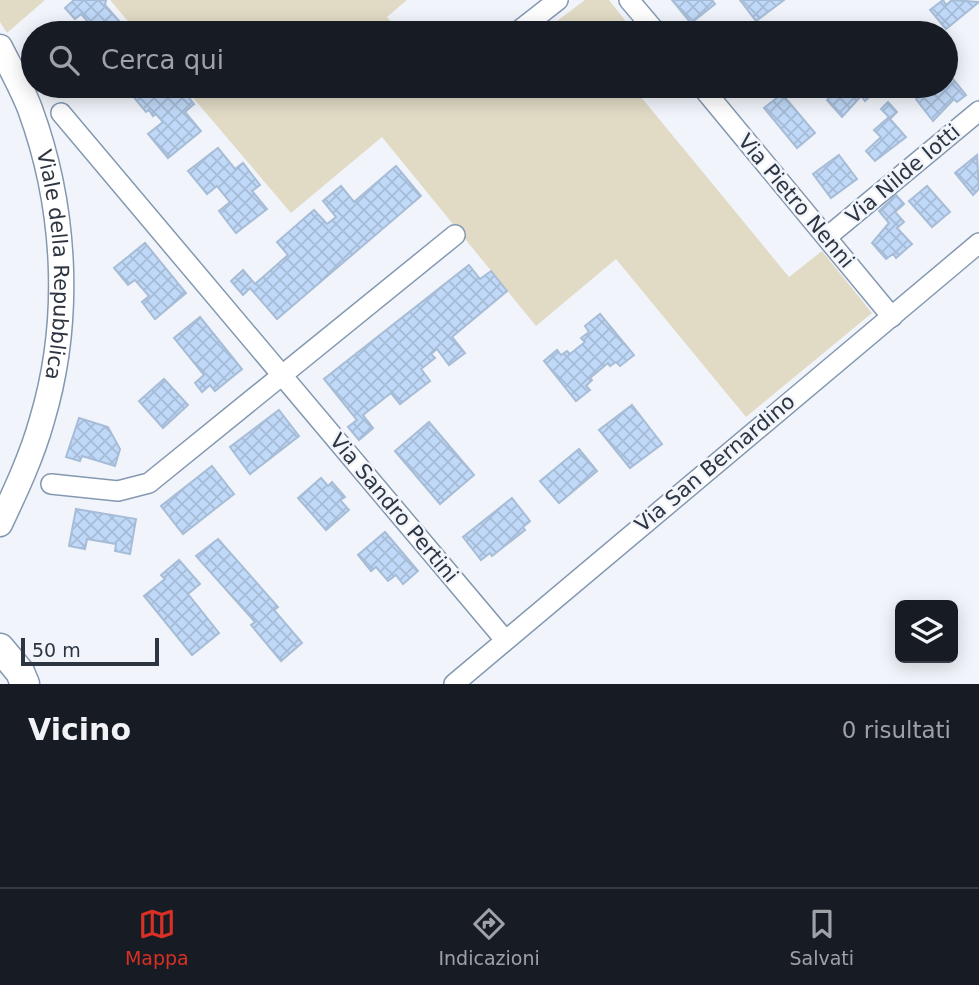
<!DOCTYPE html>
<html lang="it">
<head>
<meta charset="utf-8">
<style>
	:root { --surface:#171b24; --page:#242831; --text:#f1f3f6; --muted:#9ea1a6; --line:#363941; --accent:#d93025 }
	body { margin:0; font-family:"DejaVu Sans",sans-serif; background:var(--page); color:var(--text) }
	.controls { position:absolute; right:21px; bottom:21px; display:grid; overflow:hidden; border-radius:10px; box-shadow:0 4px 18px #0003 }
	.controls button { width:63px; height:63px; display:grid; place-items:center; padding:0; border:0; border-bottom:2px solid var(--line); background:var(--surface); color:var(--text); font:35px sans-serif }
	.scale { position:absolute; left:21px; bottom:18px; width:138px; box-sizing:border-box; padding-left:7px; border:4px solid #2d3540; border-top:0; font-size:19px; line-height:24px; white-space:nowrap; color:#2d3540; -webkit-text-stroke:5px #f1f5fb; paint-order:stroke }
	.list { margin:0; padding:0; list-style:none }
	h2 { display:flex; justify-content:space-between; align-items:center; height:91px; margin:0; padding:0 28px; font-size:30px }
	h2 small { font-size:23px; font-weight:400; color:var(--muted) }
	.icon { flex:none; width:38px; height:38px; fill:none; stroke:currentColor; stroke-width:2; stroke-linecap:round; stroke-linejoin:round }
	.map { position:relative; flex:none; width:979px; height:684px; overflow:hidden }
	.search { position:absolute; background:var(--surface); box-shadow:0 4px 18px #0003; left:21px; right:21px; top:21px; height:77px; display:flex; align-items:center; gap:18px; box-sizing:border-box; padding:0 24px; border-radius:38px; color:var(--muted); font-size:26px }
	.sheet { height:203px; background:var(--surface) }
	nav { display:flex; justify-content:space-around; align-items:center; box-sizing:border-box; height:98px; border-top:2px solid var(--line); background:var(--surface); font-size:19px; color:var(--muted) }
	nav a { display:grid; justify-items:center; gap:4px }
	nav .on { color:var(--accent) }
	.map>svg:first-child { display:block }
	.park { fill:#e1dbc5 }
	.building { fill:url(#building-cross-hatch); stroke:#a7bcd6; stroke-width:2 }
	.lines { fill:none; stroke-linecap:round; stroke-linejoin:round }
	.minor-casing { stroke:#8498b1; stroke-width:22 }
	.tertiary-casing { stroke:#8498b1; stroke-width:27 }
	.secondary-casing { stroke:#8498b1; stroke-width:31 }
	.minor { stroke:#fff; stroke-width:19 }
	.tertiary { stroke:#fff; stroke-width:24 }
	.secondary { stroke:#fff; stroke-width:28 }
	.labels { text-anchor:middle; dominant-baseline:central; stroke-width:5; stroke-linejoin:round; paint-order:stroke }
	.street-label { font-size:21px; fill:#2d3540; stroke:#f1f5fb }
</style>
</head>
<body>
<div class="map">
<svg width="979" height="684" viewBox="0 0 979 684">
	<defs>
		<pattern id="building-cross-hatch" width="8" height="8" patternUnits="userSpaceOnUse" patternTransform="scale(1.75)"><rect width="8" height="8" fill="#c0d9f8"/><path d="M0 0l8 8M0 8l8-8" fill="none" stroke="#a5bbd6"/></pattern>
	</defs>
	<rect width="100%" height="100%" fill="#f1f5fb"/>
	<g class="park">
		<polygon points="0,0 45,0 7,33 0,22"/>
		<polygon points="110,0 407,0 387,17 400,33 138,33"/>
		<polygon points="585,0 609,0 635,33 541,33"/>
		<polygon points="183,86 443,86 454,98 470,86 654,86 641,97 789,277 822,251 872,313 746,417 616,259 536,326 382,137 291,213"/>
	</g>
	<g class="building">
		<polygon points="74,0 106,0 105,5 126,29 129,27 134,33 98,33 81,14 75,19 65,8"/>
		<polygon points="672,0 712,0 715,4 691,23"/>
		<polygon points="740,0 784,0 756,21"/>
		<polygon points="943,0 946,5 952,0 979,2 946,29 930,10"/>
		<polygon points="820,23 828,33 808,33"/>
		<polygon points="948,73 966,95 957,102 954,99 933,121 916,99 926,90 929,93 938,86 946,86"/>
		<polygon points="131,86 170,86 174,91 180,86 194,104 185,112 201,131 168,158 148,134 163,122 156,114 153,116 149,110 146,112 127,89"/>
		<polygon points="871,86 876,91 865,101 861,96 842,117 827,100 835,93 832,86"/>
		<polygon points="782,94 815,133 797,148 764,108"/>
		<polygon points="888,102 897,112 890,119 906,137 875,161 866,151 881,137 874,130 889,117 881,109"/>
		<polygon points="218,148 235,169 243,163 260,185 252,191 267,209 236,233 219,211 230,202 217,186 207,194 188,171"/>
		<polygon points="839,155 857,179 831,198 813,174"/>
		<polygon points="977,155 979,189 973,195 955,173"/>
		<polygon points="396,166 421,196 277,319 250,288 243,295 231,281 243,270 255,284 288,255 277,242 314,210 327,224 336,217 323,201 341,186 354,202"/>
		<polygon points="927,186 950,212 932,227 909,201"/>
		<polygon points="896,195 904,204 895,212 904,222 897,228 912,244 896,258 893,254 886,259 872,243 889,223 879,211"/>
		<polygon points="145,243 186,293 155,319 142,302 149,296 135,280 128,285 114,268"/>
		<polygon points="469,265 480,279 491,271 507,291 452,337 465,353 449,365 437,349 431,354 435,358 421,369 430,381 400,404 391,393 363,415 373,428 359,440 348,427 357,420 324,379"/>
		<polygon points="600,314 634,355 620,366 616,362 610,366 608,363 590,378 592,380 586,386 590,390 576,401 544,361 557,350 561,355 567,351 570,354 585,342 581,338 589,332 585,326"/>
		<polygon points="200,317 242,369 215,391 210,385 202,392 195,383 204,375 174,338"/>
		<polygon points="164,379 188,405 163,428 139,401"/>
		<polygon points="632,405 662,444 630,468 599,430"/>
		<polygon points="279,410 299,436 250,474 230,447"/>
		<polygon points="79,418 108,427 120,449 115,466 82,456 80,461 66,457"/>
		<polygon points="429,422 474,475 440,504 395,451"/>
		<polygon points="579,449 597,471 559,503 540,481"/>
		<polygon points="212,466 234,494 183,534 161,506"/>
		<polygon points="321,478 328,486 332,482 345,497 340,500 349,510 326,530 298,498"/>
		<polygon points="512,498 530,521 523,527 525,530 492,556 490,553 481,560 463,537"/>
		<polygon points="76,509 136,519 130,554 115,551 116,544 87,539 85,549 69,546"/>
		<polygon points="385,532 418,571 403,584 396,575 388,581 376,567 371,571 358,555"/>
		<polygon points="218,539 278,607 274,610 302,643 281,661 251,625 255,622 196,556"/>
		<polygon points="179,560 200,584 188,594 219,633 192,655 144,596 165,579 161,575"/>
	</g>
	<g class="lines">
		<g class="minor-casing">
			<g id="minor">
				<polyline points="629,0 657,33"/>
				<polyline points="516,33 558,0"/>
				<polyline points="701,86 892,317"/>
				<polyline points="61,113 505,640"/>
				<polyline points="827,237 979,111"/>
				<polyline points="51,484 118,491 149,483 455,235"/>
				<polyline points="454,684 979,243"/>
			</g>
		</g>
		<g class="tertiary-casing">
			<g id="tertiary">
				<path id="s1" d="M0 47C10 67 22 88 30 109 66 207 72 320 42 420 32 456 16 490 0 524"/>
			</g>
		</g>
		<g class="secondary-casing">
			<polyline id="secondary" points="0,648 20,672 25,684"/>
		</g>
		<use href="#minor" class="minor"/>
		<use href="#tertiary" class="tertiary"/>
		<use href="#secondary" class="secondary"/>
	</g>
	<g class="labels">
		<g class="street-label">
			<text transform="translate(903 174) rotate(-40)">Via Nilde Iotti</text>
			<text transform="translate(796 201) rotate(50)">Via Pietro Nenni</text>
			<text stroke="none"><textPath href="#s1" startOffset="228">Viale della Repubblica</textPath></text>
			<text transform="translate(715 463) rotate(-40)">Via San Bernardino</text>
			<text transform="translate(394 508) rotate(50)">Via Sandro Pertini</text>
		</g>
	</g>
</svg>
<div class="controls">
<button><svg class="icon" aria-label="layers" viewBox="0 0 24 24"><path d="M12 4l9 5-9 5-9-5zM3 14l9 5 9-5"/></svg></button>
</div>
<div class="scale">50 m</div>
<div class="search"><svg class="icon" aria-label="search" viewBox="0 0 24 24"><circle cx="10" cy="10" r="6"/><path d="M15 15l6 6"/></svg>Cerca qui</div>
</div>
<section class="sheet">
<h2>Vicino<small>0 risultati</small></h2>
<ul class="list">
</ul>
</section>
<nav>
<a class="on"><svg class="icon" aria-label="map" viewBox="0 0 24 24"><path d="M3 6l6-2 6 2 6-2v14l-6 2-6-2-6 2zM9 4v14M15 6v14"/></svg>Mappa</a>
<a><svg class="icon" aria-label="directions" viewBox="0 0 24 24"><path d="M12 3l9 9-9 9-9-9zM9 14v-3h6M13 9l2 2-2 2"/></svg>Indicazioni</a>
<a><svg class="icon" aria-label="saved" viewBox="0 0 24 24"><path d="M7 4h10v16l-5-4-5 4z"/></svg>Salvati</a>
</nav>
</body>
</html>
